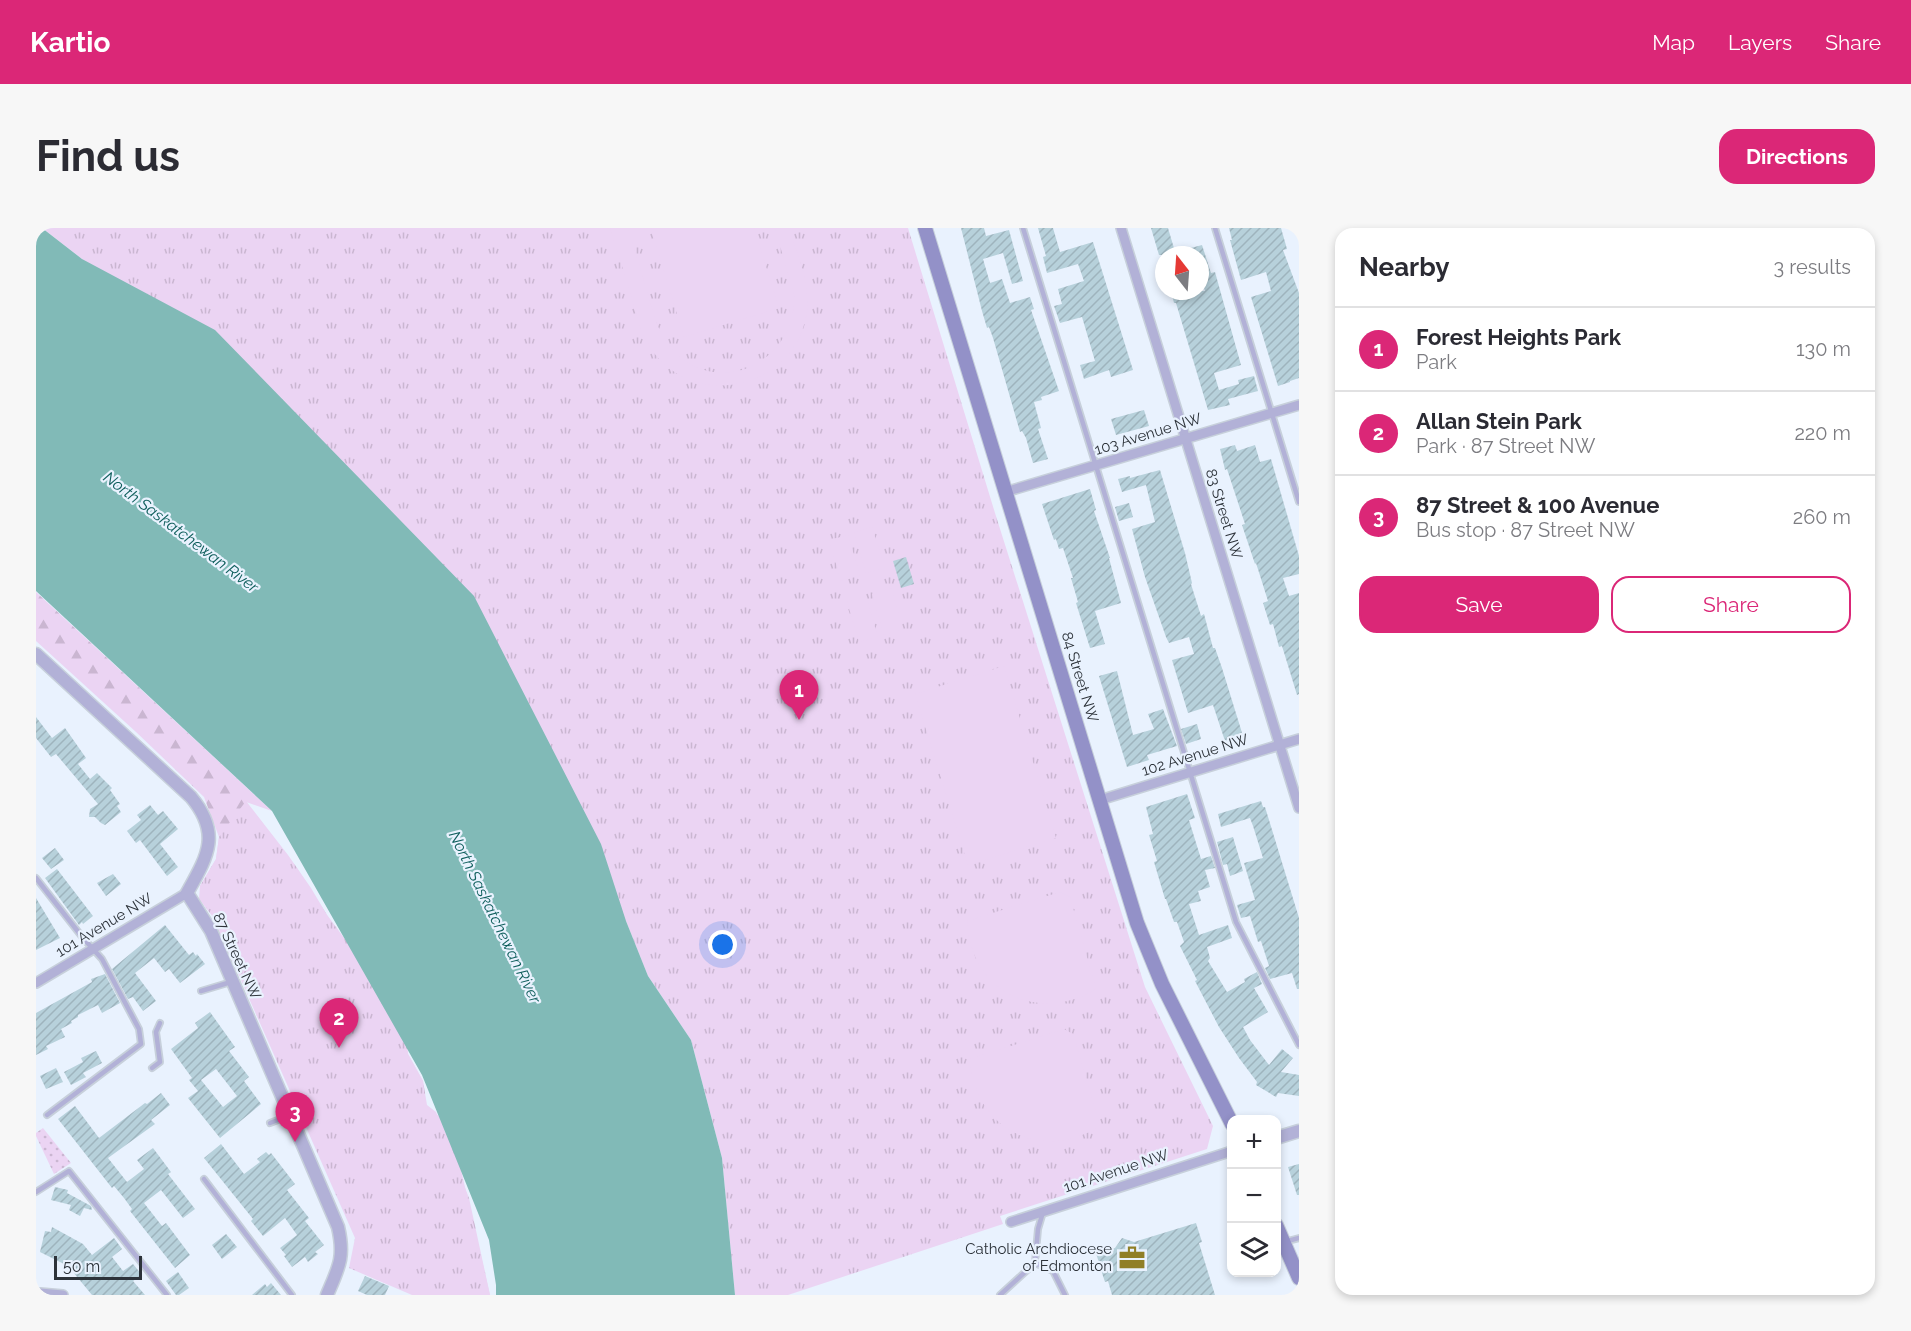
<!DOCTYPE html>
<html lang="en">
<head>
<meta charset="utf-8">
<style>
	:root { --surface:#fff; --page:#f7f7f7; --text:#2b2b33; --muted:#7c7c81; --line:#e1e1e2; --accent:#db2777 }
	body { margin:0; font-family:Raleway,sans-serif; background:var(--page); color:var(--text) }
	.controls { position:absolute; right:18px; bottom:18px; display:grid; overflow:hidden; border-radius:12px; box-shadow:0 3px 9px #0003 }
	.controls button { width:54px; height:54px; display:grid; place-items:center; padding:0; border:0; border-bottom:2px solid var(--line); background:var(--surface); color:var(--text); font:30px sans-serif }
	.compass { position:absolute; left:1119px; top:18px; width:54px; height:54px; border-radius:50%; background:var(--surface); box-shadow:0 3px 9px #0003; rotate:343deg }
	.scale { position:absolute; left:18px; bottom:15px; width:88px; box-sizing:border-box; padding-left:6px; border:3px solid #2d333a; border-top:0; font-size:16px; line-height:21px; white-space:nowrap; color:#2d333a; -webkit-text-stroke:4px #e9f2fe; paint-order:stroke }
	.you { position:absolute; left:687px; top:717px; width:21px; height:21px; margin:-15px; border:4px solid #fff; border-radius:50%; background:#1a73e8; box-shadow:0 0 0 9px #1a73e833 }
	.badge { display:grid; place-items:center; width:39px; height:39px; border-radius:50%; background:var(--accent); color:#fff; font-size:20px; font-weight:700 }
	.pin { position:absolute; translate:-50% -50px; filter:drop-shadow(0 2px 3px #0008) }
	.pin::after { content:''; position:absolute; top:32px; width:21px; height:18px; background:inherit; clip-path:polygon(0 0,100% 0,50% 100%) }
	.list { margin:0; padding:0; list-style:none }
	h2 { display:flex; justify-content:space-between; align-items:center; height:78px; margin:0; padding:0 24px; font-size:26px }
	h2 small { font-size:20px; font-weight:400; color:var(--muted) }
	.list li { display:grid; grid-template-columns:39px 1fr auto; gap:18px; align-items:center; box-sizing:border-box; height:84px; padding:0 24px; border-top:2px solid var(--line) }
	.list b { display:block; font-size:22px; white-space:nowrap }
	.list p { margin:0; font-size:20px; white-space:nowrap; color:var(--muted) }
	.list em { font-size:20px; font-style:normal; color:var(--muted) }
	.actions { display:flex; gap:12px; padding:18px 24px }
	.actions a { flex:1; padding:14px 0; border:2px solid var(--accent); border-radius:18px; text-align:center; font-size:21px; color:var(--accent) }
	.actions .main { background:var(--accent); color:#fff }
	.icon { flex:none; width:33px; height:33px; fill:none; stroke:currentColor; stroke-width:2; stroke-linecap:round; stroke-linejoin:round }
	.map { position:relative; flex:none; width:1263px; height:1067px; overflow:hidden; border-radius:18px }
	header { display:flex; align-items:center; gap:36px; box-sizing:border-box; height:84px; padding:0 30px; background:var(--accent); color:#fff }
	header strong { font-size:28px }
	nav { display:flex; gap:33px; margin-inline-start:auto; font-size:21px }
	.intro { display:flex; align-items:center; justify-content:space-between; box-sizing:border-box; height:144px; padding:0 36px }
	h1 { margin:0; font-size:42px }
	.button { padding:15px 27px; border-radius:18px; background:var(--accent); color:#fff; font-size:21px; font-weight:700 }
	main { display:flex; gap:36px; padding:0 36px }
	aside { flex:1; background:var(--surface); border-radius:18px; box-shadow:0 3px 9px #0003 }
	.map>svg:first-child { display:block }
	.grass { fill:url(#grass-dots) }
	.forest { fill:url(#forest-firs) }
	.park { fill:url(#park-tufts) }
	.pitch { fill:#ebd4f3 }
	.water { fill:#81bab7 }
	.building { fill:url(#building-hatch); fill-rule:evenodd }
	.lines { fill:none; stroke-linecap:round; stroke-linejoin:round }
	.service-casing { stroke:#c7d0db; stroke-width:8 }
	.minor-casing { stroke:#c7d0db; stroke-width:12 }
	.tertiary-casing { stroke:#c7d0db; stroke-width:15 }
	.secondary-casing { stroke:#c7d0db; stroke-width:16 }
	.service { stroke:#b2b1d7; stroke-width:4.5 }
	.minor { stroke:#b2b1d7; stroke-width:9 }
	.tertiary { stroke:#b2b1d7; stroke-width:12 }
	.secondary { stroke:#9391c8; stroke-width:14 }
	.labels { text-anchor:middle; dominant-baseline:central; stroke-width:4.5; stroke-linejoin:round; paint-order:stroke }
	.street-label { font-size:15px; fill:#2d333a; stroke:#e9f2fe }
	.poi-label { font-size:15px; fill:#2d333a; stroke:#e9f2fe; text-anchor:end }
	.water-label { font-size:16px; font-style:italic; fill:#11605e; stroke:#e9f2fe }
</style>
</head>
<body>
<header>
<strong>Kartio</strong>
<nav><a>Map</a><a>Layers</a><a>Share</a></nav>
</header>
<div class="intro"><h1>Find us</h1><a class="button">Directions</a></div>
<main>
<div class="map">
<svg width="1263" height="1067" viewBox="0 0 1263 1067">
	<defs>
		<pattern id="grass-dots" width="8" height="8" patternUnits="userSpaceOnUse" patternTransform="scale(1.5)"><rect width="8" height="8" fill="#ebd4f3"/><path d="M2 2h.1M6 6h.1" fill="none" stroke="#cab6d1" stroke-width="1.8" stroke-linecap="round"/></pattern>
		<pattern id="forest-firs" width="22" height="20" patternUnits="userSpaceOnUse" patternTransform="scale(1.5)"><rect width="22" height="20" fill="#ebd4f3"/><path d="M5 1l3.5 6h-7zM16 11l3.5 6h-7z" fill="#cab6d1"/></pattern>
		<pattern id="park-tufts" width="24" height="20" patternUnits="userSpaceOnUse" patternTransform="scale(1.5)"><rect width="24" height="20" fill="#ebd4f3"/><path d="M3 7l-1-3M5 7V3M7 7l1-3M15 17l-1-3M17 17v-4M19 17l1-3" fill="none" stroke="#cab6d1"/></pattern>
		<pattern id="building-hatch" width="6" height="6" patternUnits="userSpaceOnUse" patternTransform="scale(1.5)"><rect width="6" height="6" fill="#b7d1db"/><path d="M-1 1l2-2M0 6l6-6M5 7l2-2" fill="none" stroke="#9eb4bd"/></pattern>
	</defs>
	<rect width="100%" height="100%" fill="#e9f2fe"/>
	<polygon class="grass" points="7,900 35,935 18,946 0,908 0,905"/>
	<polygon class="forest" points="0,364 236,583 210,574 261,640 291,687 330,740 370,812 372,826 387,853 391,877 400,884 433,970 454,1067 324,1006 176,670 164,658 180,631 183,609 168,569 100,504 0,413"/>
	<g class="park">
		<polygon points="6,0 872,0 959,285 1109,759 1177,898 1171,921 964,988 967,996 752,1067 699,1067 686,930 655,812 612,748 590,693 46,31"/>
		<polygon points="210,573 252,627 275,660 291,687 327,736 370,812 372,826 387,853 390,877 404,889 422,929 454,1067 376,1067 313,1040 319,1010 177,689 163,671 164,658 180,631 183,609"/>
	</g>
	<g class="pitch">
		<path d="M574 0H592C599 22 605 44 612 66 617 83 621 102 632 116 676 174 761 137 758 67L739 0H753C762 28 776 59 770 89 756 160 662 182 618 125 606 109 601 89 596 70 589 47 581 23 574 0Z"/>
		<polygon points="615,0 718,0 743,80 648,109"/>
		<polygon points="836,299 849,340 830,345 818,305"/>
		<polygon points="812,307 824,347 805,353 793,312"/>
		<polygon points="855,360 867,401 848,407 836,366"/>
		<polygon points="830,368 842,409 823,414 811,374"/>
		<polygon points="968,438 1020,610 932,637 879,466"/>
		<path d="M1024 664 1034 669 1060 761C1001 797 934 763 931 693Z"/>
		<path d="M1028 801 1037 806 1064 898C1005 935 938 901 934 831Z"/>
	</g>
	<polygon class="water" points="0,0 6,0 46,31 179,102 438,368 565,616 590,693 612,748 655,812 686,930 699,1067 460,1067 460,1057 453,1012 386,847 236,583 0,363"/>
	<g class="building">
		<polygon points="925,0 948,0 950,8 973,2 987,53 976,56 967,25 947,31 954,55 966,51 974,75 994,69 998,81 995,82 1023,163 1005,169 1006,172 998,174 1005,200 1002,201 1012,231 997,235 990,210 986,203 984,204 957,110 953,99 951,100 946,83"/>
		<polygon points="1002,0 1017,0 1024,24 1057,14 1097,142 1075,149 1073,142 1048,151 1044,137 1059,133 1046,89 1024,95 1018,78 1026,76 1022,61 1048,53 1042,36 1011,45 1007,29 1010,28"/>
		<polygon points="1115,0 1132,0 1140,27 1123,27"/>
		<polygon points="1193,0 1245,0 1251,21 1247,22 1263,65 1263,150 1254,153 1254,154 1242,158 1215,69 1235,63 1230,44 1205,52 1194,12 1196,12"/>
		<polygon points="1166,17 1175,45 1179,44 1205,137 1178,145 1183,162 1203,156 1202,152 1218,148 1222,163 1192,171 1194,177 1172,182 1140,75 1138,75 1135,63 1169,63 1164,47 1164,27 1141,27 1140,24"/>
		<polygon points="1108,182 1113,198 1080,207 1075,191"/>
		<polygon points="1199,217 1201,223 1219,217 1224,234 1235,231 1263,328 1263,346 1247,350 1253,368 1263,365 1263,466 1261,467 1246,418 1243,419 1237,396 1234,397 1227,375 1232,373 1220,335 1219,336 1206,297 1209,296 1191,241 1189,242 1187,233 1184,221"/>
		<polygon points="1124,242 1149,325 1156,355 1155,356 1165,388 1168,386 1177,420 1179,420 1186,440 1207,508 1189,513 1177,477 1152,485 1136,432 1158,426 1153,409 1133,415 1130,409 1109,349 1096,301 1119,294 1110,257 1086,264 1082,251 1094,248 1094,250"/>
		<polygon points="1054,261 1060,282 1058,283 1074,330 1073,330 1085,375 1059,383 1069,416 1054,420 1040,375 1042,374 1035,350 1037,350 1027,320 1023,321 1020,311 1018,312 1006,276"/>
		<polygon points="1093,275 1097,289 1083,293 1079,279"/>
		<polygon points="870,329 878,356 865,360 857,333"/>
		<polygon points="1081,443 1097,507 1118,501 1112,486 1127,481 1141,518 1111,527 1113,532 1091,539 1063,448"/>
		<polygon points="0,489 16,510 29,500 50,530 42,536 54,551 61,545 76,560 74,562 84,576 81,578 85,584 69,597 65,595 59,589 53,589 54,581 62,576 20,526 15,529 0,510"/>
		<polygon points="1161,496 1165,511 1150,516 1145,501"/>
		<polygon points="1151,566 1159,590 1153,592 1165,631 1175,628 1179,640 1169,642 1174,659 1162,663 1165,673 1153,676 1163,707 1192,697 1196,710 1171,719 1174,730 1172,733 1191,764 1209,754 1208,751 1221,744 1226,756 1218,760 1232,784 1207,799 1214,812 1233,837 1246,821 1257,830 1245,844 1263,847 1263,868 1242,865 1240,869 1220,857 1221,854 1203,830 1183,799 1159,753 1161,752 1144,718 1148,714 1141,694 1138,694 1130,671 1129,671 1118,634 1121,633 1113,607 1117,606 1110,579"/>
		<polygon points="1225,573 1227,579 1229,579 1263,690 1263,761 1261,761 1256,745 1234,751 1229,740 1233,738 1225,713 1222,714 1214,688 1205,690 1201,677 1219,672 1208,635 1227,630 1217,598 1214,590 1185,599 1182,586"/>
		<polygon points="114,577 122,587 127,583 142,601 124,616 142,639 131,648 104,612 100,615 91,603 105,592 101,587"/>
		<polygon points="1197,609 1207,643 1194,648 1191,636 1187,637 1181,614"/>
		<polygon points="19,620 28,632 15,641 6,630"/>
		<polygon points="21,641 57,688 47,696 46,694 43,697 9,650"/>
		<polygon points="77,646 85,656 70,668 61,655"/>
		<polygon points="0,670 24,710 0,722"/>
		<polygon points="129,697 153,727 157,724 160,728 161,726 169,736 144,755 133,741 129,744 118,730 99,745 120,773 107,783 97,769 92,771 76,741"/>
		<polygon points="69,746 84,775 66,785 62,777 42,787 42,789 35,793 36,795 25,801 29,809 10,818 12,821 0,827 0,785 56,754 55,751"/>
		<path d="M174 784 199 819 193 823 213 849 208 853 225 876 184 910 152 870 162 863 153 852 156 850 135 821 162 800 159 795ZM180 841 201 868 187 879 165 852Z"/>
		<polygon points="60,823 66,835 47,845 50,849 35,857 28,844 47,834 45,830"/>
		<polygon points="20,840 27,854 10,861 4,848"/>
		<polygon points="125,865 134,877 115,892 119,896 72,930 91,954 108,941 101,932 117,920 135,944 132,946 159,981 147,990 125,962 108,975 126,998 130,995 154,1027 139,1040 94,983 96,981 88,970 78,958 76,960 22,891 39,878 63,910 109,875 111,876"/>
		<polygon points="185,916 208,946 224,934 221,931 230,924 233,927 235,925 259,956 251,962 273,990 269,993 288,1017 279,1024 282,1026 272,1034 269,1029 256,1039 248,1028 250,1027 244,1020 261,1007 249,990 227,1008 215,993 217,991 168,930"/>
		<polygon points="1263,936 1263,967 1261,967 1252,939"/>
		<polygon points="19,959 32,962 31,965 55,978 56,982 48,980 44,988 33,982 35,977 15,972"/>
		<polygon points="1160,995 1166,1014 1163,1015 1179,1067 1076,1067 1072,1053 1069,1054 1066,1045 1060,1025 1079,1020 1086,1010 1098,1014"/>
		<polygon points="16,999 47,1016 56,1027 78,1010 86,1021 76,1029 87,1043 97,1036 106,1047 97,1053 109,1067 56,1067 32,1038 4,1024 9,1003 15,1004"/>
		<polygon points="190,1006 201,1019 186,1031 176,1017"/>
		<polygon points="142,1044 153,1060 143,1067 140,1067 130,1053"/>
		<polygon points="329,1048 353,1058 349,1067 331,1067 322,1063"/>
		<polygon points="235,1055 245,1067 216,1067 229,1056 231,1059"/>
	</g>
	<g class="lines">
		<g class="service-casing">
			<g id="service">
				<polyline points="987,0 1200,694 1263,817"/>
				<polyline points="1179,0 1263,274"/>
				<polyline points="0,650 47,710 66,731 103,801 105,816 11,887"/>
				<polyline points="165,763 195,754"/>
				<polyline points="116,840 124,834 120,804 124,795"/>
				<polyline points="234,895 252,888"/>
				<polyline points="168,951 256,1067"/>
				<polyline points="0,964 33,943 131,1067"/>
				<polyline points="1248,1014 1263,1010"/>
				<polyline points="999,1035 1017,1043 1029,1067"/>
				<polyline points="964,1067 999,1035 1002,1001 1007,984"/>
			</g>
		</g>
		<g class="minor-casing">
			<g id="minor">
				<polyline points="1085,0 1263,580"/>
				<polyline points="969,264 1263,177"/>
				<polyline points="1064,572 1263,511"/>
				<polyline points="0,755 151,665"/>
				<polyline points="975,994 1196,923"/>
				<polyline points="2,1067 4,1065 27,1067"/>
			</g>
		</g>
		<g class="tertiary-casing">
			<g id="tertiary">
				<path d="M0 426 155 569C186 606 171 629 151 665L175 703 302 999C309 1029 303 1039 291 1067"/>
				<polyline points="1240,910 1263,903"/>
			</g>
		</g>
		<g class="secondary-casing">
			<g id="secondary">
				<polyline points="889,0 1101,695 1126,756 1196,896"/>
				<polyline points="1240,997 1263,1050"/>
			</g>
		</g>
		<use href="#service" class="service"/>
		<use href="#minor" class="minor"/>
		<use href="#tertiary" class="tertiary"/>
		<use href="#secondary" class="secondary"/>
	</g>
	<defs>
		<g id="office-bare" transform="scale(2.07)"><path d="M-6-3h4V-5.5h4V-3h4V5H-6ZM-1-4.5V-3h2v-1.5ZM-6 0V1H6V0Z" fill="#907f26" stroke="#e9f2fe" stroke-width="2.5" paint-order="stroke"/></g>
	</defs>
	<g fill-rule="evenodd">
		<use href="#office-bare" x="1096" y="1030"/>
	</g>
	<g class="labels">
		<g class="street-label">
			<text transform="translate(1112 206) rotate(-17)">103 Avenue NW</text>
			<text transform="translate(1188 286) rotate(73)">83 Street NW</text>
			<text transform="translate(1044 449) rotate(73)">84 Street NW</text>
			<text transform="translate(1159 527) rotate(-17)">102 Avenue NW</text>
			<text transform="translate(68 697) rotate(-31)">101 Avenue NW</text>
			<text transform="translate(201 728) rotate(65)">87 Street NW</text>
			<text transform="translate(1080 943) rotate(-18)">101 Avenue NW</text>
		</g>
		<g class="poi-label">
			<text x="1076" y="1021">Catholic Archdiocese<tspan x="1076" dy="17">of Edmonton</tspan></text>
		</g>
		<g class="water-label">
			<text transform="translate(145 304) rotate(37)">North Saskatchewan River</text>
			<text transform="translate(459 689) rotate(64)">North Saskatchewan River</text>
		</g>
	</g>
</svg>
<div class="controls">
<button>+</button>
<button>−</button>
<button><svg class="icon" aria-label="layers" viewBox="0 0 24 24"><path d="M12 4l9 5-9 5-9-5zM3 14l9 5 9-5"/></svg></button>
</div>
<svg class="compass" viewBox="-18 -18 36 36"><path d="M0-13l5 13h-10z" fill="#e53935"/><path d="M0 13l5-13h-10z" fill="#7c7c81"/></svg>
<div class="scale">50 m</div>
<div class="you"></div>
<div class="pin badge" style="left:763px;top:492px">1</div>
<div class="pin badge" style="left:303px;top:820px">2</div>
<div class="pin badge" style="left:259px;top:914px">3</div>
</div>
<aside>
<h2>Nearby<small>3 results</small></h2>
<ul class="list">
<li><span class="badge">1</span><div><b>Forest Heights Park</b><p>Park</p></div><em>130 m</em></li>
<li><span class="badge">2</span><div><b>Allan Stein Park</b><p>Park · 87 Street NW</p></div><em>220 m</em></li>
<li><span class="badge">3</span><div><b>87 Street &amp; 100 Avenue</b><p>Bus stop · 87 Street NW</p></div><em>260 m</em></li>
</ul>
<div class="actions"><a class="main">Save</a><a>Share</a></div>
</aside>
</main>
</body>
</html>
